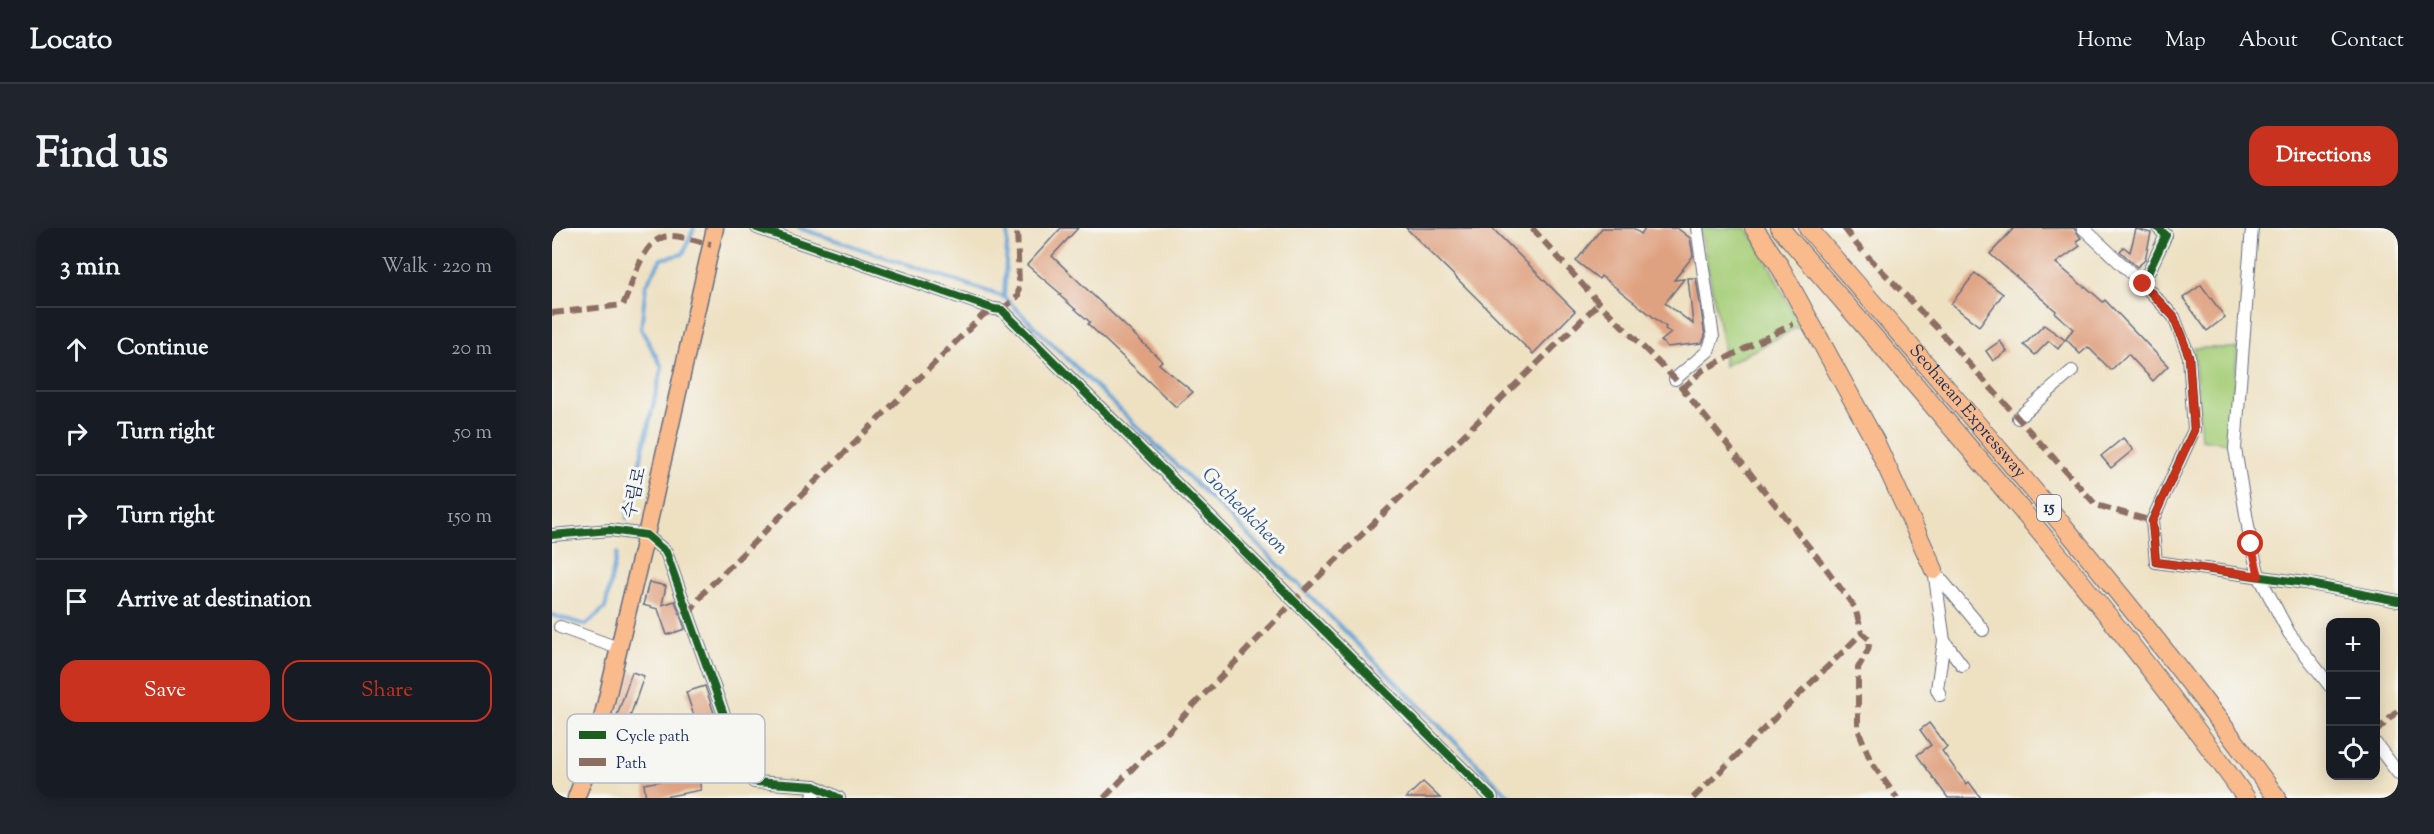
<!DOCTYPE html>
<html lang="en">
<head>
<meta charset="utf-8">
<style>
	:root { --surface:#171b24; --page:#20242c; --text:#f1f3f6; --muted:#9ea1a6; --line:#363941; --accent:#c8321e }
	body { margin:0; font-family:"Sorts Mill Goudy","Noto Serif KR",serif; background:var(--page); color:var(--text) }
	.controls { position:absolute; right:18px; bottom:18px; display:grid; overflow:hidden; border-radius:12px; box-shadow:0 3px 15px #0003 }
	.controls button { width:54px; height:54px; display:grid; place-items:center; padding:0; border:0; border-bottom:2px solid var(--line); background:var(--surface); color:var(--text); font:30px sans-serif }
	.stop { position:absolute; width:18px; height:18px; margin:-14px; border:4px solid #c8321e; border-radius:50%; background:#fff }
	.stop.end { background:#c8321e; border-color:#fff; box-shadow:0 2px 6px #0008 }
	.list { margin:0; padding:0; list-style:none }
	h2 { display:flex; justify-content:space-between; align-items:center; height:78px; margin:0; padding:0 24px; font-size:26px }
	h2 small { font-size:20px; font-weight:400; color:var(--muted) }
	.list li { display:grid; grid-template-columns:39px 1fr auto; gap:18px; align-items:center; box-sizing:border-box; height:84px; padding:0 24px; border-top:2px solid var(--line) }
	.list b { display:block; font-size:22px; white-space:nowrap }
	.list em { font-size:20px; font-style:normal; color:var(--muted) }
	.actions { display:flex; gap:12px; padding:18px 24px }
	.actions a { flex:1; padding:14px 0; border:2px solid var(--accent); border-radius:18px; text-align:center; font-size:21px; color:var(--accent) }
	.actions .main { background:var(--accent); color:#fff }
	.icon { flex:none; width:33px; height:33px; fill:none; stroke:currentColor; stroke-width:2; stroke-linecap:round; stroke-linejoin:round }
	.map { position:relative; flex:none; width:1846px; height:570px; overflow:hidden; border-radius:18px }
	header { display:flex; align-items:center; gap:36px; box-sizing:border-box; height:84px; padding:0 30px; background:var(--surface); border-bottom:2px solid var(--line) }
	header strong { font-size:28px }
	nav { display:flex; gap:33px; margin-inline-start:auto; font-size:21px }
	.intro { display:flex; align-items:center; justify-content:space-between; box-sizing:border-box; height:144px; padding:0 36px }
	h1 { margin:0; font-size:42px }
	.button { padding:15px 27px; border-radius:18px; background:var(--accent); color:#fff; font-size:21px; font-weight:700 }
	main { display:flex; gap:36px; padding:0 36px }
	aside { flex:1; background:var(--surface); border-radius:18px; box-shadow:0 3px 15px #0003 }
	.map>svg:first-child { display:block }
	.green { fill:#a7cf7a; stroke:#617f6c; stroke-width:1.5 }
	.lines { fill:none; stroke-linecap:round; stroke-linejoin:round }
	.stream { stroke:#65a2d6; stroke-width:4 }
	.building { fill:#dfa281 }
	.minor-casing { stroke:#656d81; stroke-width:14 }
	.major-casing { stroke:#656d81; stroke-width:19 }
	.highway-casing { stroke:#656d81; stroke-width:20 }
	.minor { stroke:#fff; stroke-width:12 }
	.major { stroke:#fabb8c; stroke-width:16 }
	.highway { stroke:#fabb8c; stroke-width:18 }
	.quiet { stroke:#8d6e63; stroke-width:6; stroke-dasharray:12 6; stroke-linecap:butt }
	.cycleway-casing { stroke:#f6f6f2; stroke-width:11 }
	.cycleway { stroke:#1b5e20; stroke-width:8 }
	.route { stroke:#c8321e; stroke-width:8 }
	.labels { text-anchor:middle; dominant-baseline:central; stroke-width:6; stroke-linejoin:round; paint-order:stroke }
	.shield { fill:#f6f6f2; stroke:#5d6b8a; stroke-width:1.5 }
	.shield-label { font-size:16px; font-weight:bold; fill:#1b2f5e }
	.street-label { font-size:18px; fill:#1b2f5e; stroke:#f6f6f2 }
	.water-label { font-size:20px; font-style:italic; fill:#355788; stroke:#f6f6f2 }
	.key { fill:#f6f6f2; stroke:#b4bac6; stroke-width:1.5 }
	.key-label { font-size:16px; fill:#1b2f5e }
</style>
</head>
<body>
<header>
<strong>Locato</strong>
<nav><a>Home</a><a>Map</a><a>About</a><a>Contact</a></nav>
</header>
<div class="intro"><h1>Find us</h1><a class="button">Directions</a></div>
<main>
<aside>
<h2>3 min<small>Walk · 220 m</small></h2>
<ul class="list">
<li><svg class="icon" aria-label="ahead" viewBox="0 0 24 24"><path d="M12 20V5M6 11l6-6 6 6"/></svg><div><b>Continue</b></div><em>20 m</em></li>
<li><svg class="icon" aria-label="right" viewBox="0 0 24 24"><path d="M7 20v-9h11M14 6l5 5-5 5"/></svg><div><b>Turn right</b></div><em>50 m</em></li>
<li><svg class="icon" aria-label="right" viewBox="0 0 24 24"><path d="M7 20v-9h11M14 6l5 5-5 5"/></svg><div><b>Turn right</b></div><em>150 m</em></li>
<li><svg class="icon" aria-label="arrive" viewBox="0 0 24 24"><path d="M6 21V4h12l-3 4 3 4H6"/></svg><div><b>Arrive at destination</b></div></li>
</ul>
<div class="actions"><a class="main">Save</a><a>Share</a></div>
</aside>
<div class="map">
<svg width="1846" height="570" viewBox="0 0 1846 570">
	<rect width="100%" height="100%" fill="#f6f6f2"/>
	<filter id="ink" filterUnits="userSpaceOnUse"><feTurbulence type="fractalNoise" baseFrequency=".0167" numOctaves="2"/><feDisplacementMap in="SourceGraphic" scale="12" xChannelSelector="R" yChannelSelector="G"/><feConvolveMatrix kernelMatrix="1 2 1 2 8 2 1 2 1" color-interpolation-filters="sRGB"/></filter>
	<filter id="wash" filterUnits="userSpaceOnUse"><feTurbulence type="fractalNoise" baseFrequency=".008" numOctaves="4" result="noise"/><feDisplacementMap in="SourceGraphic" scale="24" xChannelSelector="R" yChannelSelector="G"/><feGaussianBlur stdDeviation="1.35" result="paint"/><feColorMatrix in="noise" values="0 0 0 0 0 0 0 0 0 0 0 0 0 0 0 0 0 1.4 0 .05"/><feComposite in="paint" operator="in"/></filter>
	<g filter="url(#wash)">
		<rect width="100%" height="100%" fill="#eee1c2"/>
		<g class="green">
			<polygon points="1148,0 1194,0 1208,19 1248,98 1172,138 1171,117"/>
			<polygon points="1642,120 1686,120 1676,215 1649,211"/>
		</g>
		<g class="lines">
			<g class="stream">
				<polyline points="247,0 452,69"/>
				<polyline points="456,0 452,69 724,334 959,570"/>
				<polyline points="75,290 110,139 89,101 94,57 109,31 131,26 142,0"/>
				<polyline points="0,387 34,397 53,380 65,325"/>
			</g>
		</g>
		<g id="blocks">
			<g class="building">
				<polygon points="509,0 526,0 500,28 610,133 607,136 641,164 624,179 536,96 538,94 507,67 509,66 475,37"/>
				<polygon points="854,0 940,0 1023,83 981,126"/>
				<polygon points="1050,0 1081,0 1089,6 1093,0 1125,0 1138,10 1141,28 1122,52 1132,51 1113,75 1141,96 1136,50 1144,50 1153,108 1150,115 1115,119 1109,113 1119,105 1113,101 1114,99 1049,48 1047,51 1024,33"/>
				<polygon points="1462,0 1522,0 1529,10 1524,13 1528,18 1504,35 1532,59 1533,58 1551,74 1553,72 1616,138 1601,153 1576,126 1559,142 1536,119 1528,126 1514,111 1521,101 1503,85 1504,83 1438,26"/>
				<polygon points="1584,1 1599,5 1593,32 1585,39 1568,23 1572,19 1578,24"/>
				<polygon points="1423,45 1451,66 1427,98 1399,76"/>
				<polygon points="1649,57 1673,89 1655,103 1631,70"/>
				<polygon points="1492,97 1513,112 1506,121 1497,113 1483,127 1472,117"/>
				<polygon points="1448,113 1455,123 1441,133 1434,123"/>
				<polygon points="1571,210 1581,222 1559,240 1549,228"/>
				<polygon points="97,354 114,358 110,377 123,373 133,401 115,407 106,381 91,377"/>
				<polygon points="80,444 92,448 66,524 54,520"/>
				<polygon points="153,458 183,548 166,553 150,492 144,494 134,464"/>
				<polygon points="1377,495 1395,519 1390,523 1414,556 1417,554 1429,570 1396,570 1365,527 1379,517 1368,502"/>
				<polygon points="146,546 149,562 107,570 94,570 92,556"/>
				<polygon points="871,554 888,570 854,570"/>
			</g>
		</g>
	</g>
	<g filter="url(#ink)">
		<use href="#blocks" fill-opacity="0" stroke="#656d81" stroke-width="1.5"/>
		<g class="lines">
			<g class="minor-casing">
				<g id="minor">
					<polyline points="205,0 442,81 450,82 940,570"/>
					<polyline points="1531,0 1591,56"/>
					<polyline points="1606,0 1614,7 1591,56 1622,89 1637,128 1642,202 1600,293 1604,334 1753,355 1846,373"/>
					<polyline points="1700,0 1683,221 1699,316 1707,348 1737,405 1778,458"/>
					<polyline points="1123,151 1156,123 1161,109 1145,0"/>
					<polyline points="1466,190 1520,143"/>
					<polyline points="0,307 58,302 94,307 114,324 185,523 202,554 263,558 287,570"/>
					<polyline points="1382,342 1392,413 1385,461 1388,467"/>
					<polyline points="1382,343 1431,402"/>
					<polyline points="8,399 66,420"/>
					<polyline points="1392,413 1410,437"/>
					<polyline points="1824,516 1846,545"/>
					<polyline points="261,570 263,558"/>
				</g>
			</g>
			<g class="major-casing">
				<polyline id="major" points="24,570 42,524 94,307 163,0"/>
			</g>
			<g class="highway-casing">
				<g id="highway">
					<polyline points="1202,0 1226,35 1323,213 1382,342"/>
					<path d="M1228 0C1388 186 1552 370 1694 570"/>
					<path id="s1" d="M1256 0C1417 186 1580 371 1725 570"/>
				</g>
			</g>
			<use href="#minor" class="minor"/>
			<use href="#major" class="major"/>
			<use href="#highway" class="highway"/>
			<g class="quiet">
				<polyline points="980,0 1047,75 1123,151 1273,339 1303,380 1310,405 1318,412 1316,422 1306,440 1306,501 1319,534 1345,570"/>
				<polyline points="1292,0 1305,17 1386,101 1544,277 1600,293"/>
				<polyline points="450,82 466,68 467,58 465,0"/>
				<path d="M0 85 71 77C81 57 90 8 118 8 131 8 146 14 159 16"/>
				<polyline points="1130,161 1151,142 1241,96"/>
				<polyline points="137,386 152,364 431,87 442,81"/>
				<polyline points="1824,504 1846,482"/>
				<polyline points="552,570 747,368 1047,75"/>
				<polyline points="1141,570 1310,405"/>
			</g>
			<g class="cycleway-casing">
				<g id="cycleway">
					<polyline points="205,0 442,81 450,82 940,570"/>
					<polyline points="1606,0 1614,7 1591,56 1622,89 1637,128 1642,202 1600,293 1604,334 1753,355 1846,373"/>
					<polyline points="0,307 58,302 94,307 114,324 185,523 202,554 263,558 287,570"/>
				</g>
			</g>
			<use href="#cycleway" class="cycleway"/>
		</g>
	</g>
	<g class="lines" filter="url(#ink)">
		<polyline class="route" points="1591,56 1622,89 1637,128 1642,202 1600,294 1604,334 1707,348 1699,316"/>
	</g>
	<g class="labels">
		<rect class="shield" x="1485" y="267" width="24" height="26" rx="4.5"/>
		<g class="shield-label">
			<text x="1497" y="280">15</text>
		</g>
		<g class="street-label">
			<text stroke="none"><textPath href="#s1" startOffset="243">Seohaean Expressway</textPath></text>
			<text transform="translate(84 265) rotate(-77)">수림로</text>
		</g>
		<g class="water-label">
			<text transform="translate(692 284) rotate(45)">Gocheokcheon</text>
		</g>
	</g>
	<rect x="15" y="486" width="198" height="69" rx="9" class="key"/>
	<rect x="27" y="503" width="27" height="8" fill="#1b5e20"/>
	<rect x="27" y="530" width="27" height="8" fill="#8d6e63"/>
	<g class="key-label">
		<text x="64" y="513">Cycle path</text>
		<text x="64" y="540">Path</text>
	</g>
</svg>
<div class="controls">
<button>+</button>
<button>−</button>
<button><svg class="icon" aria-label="locate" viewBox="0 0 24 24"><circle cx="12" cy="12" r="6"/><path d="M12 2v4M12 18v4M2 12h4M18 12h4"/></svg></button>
</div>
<div class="stop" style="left:1699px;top:316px"></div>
<div class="stop end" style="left:1591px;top:56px"></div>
</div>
</main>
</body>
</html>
